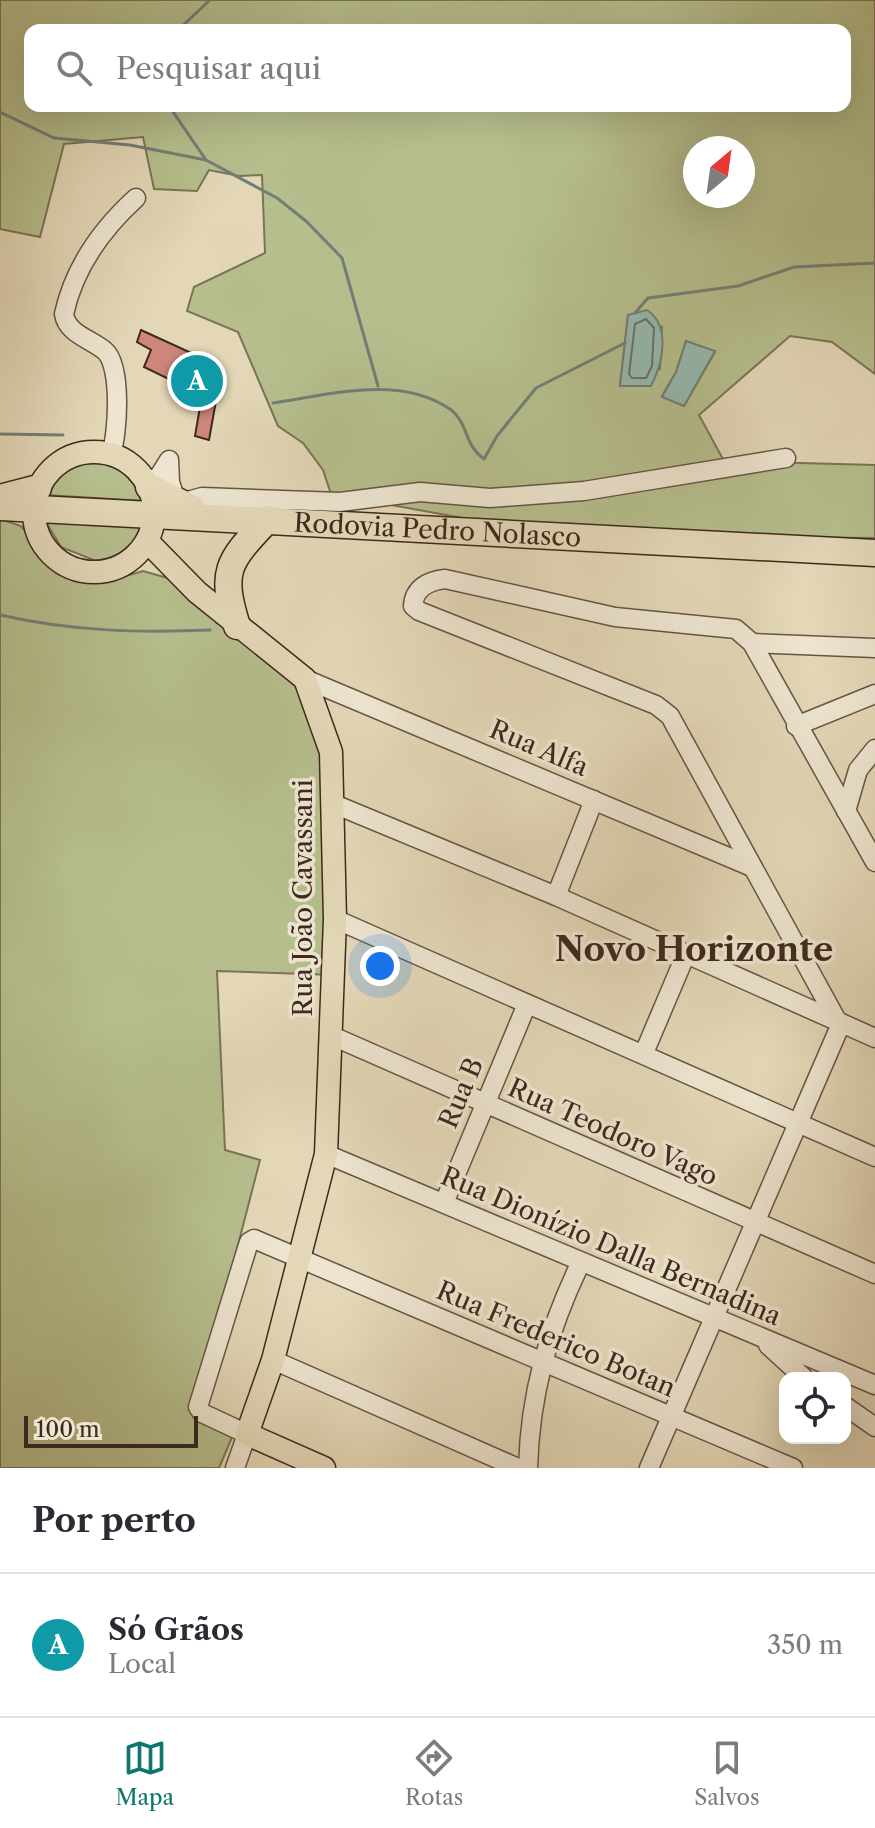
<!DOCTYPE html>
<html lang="pt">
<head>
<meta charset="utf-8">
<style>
	:root { --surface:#fff; --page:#f2f2f3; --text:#2b2b33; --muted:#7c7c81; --line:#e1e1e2; --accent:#0f766e }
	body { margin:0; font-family:"Libre Caslon Text",serif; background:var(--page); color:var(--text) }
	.controls { position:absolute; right:24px; bottom:24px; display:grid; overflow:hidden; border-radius:16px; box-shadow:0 8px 32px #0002 }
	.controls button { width:72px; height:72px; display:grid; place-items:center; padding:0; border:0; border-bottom:2px solid var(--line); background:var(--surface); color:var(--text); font:40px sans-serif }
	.compass { position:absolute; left:683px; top:136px; width:72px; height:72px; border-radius:50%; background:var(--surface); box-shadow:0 8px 32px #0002; rotate:29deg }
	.scale { position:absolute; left:24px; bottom:20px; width:174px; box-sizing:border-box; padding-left:8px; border:4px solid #3e291e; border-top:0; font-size:22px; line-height:28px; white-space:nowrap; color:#3e291e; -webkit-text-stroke:6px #ede5d0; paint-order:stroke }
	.you { position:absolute; left:380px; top:966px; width:28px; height:28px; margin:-20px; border:6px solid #fff; border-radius:50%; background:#1a73e8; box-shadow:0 0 0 12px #1a73e833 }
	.badge { display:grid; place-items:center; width:52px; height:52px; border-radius:50%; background:var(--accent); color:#fff; font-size:26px; font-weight:700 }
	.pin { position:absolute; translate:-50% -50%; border:4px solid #fff; box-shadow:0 2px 8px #0006 }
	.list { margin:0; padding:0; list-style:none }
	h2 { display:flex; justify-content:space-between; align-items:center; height:104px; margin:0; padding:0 32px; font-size:34px }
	h2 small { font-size:26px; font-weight:400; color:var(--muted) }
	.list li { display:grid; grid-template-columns:52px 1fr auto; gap:24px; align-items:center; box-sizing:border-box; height:144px; padding:0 32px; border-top:2px solid var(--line) }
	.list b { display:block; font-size:30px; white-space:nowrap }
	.list p { margin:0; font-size:26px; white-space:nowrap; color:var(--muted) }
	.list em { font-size:26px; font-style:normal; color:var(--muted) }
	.icon { flex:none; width:44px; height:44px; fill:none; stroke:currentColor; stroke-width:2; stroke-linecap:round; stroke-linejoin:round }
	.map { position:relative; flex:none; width:875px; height:1468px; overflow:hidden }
	.search { position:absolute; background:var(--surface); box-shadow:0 8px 32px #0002; left:24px; right:24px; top:24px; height:88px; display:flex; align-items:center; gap:20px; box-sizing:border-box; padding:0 28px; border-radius:16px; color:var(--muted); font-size:30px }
	.sheet { height:248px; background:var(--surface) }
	nav { display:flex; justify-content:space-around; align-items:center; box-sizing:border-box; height:112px; border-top:2px solid var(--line); background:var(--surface); font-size:22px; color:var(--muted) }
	nav a { display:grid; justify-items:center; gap:4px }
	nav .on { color:var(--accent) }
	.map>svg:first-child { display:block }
	.green { fill:#b6be8d; stroke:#7a7456; stroke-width:2; fill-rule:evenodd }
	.water { fill:#95b9b0; stroke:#727f76; stroke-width:2 }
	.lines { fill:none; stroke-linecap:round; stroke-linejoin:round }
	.shore { stroke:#6a7167; stroke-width:2 }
	.stream { stroke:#727f76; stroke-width:3 }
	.building { fill:#ce867b; stroke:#3e291e; stroke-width:2 }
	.minor-casing { stroke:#675444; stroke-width:21 }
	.major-casing { stroke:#3e291e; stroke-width:25 }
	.highway-casing { stroke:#3e291e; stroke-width:29 }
	.minor { stroke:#ede5d0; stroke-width:18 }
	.major { stroke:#e3d7b7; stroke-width:22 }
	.highway { stroke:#e3d7b7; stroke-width:26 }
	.labels { text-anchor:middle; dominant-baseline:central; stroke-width:7; stroke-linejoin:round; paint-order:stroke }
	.street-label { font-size:26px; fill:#3e291e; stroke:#ede5d0 }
	.district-label { font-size:34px; font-weight:bold; fill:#3e291e; stroke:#ede5d0 }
</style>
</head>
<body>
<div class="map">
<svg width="875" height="1468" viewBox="0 0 875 1468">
	<rect width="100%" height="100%" fill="#e3d7b7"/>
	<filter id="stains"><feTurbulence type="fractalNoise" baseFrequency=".0025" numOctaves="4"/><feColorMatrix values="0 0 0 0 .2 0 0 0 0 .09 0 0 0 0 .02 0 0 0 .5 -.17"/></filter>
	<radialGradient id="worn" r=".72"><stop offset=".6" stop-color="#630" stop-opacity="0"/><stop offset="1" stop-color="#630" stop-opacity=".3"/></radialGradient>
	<g class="green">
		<path d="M0 0H875V374L832 342 790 336 699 415 724 461 875 465V538L778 537 468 519 331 494 323 470 303 443 278 426 238 332 187 311 194 287 265 253 262 175 239 176 209 170 197 191 154 189 143 137 64 144 40 237 0 229ZM30 30H845V106H30ZM695 148H743V196H695ZM628 315 662 327 660 369 620 386ZM686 341 715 352 684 406 662 396 676 372Z"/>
		<path d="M98 457C123 465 140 474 145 501L46 495C56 470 72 460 98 457Z"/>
		<polygon points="0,519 21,526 46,556 65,571 119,578 143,571 171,579 286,670 313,709 326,743 335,975 217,971 225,1150 260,1160 197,1403 238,1423 219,1468 0,1468"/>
		<path d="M46 522 144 525C135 547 119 557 96 561L61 547Z"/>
	</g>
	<g class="water">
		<path d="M647 310C671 326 663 363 651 386H620L628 315Z"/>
		<polygon points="686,341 715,351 684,406 662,397 676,372"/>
	</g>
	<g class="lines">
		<polygon class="shore" points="646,319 654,328 652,366 646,378 632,378 629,374 635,324"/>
		<g class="stream">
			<polyline points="178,30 210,0"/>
			<polyline points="169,106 206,160"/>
			<polyline points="0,112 54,138 130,145 206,160 277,198 306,221 342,258 378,386"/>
			<polyline points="635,313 648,298 738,286 794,267 875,263"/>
			<path d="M273 403C330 395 398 374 450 409 469 423 463 444 484 459L497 436 536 388 625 343"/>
			<polyline points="0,434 63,435"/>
			<path d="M0 615C70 631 138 633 210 630"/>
		</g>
	</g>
	<polygon class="building" points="141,330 222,367 209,440 195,436 202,395 144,367 151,350 137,342"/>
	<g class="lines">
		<g class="minor-casing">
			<g id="minor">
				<path d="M111 454C118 434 122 366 105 351 91 339 67 334 64 314 74 268 102 229 136 198"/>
				<polyline points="147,483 159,476 169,460 170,482 177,504 202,497 340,502 420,492 490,498 584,491 786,458"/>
				<polyline points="752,643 875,648"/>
				<polyline points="305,679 752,867"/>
				<polyline points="796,726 875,694"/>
				<polyline points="334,804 556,896 875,1038"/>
				<polyline points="846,811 858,770 875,749"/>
				<polyline points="556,896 594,800"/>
				<polyline points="335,919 875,1157"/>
				<polyline points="330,1035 875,1274"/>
				<polyline points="644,1053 686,954"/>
				<polyline points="326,1154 875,1385"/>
				<polyline points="444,1203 527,1004"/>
				<polyline points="768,1345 804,1378"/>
				<polyline points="273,1360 518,1468"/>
				<polyline points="845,1406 875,1427"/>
				<polyline points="235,1468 247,1434 202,1413 198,1407 249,1242 254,1239 793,1468"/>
				<path d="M528 1468C530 1394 548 1331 580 1264"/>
				<path d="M649 1468 840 1026 670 716 656 705 419 611 413 606C414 588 428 581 445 579L615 617 736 629 752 643 875 862"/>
			</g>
		</g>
		<g class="major-casing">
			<g id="major">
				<circle cx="94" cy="512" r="60"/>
				<polyline points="147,541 197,592 305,679 331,752 335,919 326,1154 273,1360 247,1434 324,1468"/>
			</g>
		</g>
		<g class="highway-casing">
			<g id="highway">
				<polyline points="149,487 191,508"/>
				<polyline points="0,498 38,488"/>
				<path id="s1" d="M0 507 875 553"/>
				<path d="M237 626C219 569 229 561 268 519"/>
			</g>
		</g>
		<use href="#minor" class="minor"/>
		<use href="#major" class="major"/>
		<use href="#highway" class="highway"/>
	</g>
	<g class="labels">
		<g class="street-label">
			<text stroke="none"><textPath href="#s1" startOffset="438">Rodovia Pedro Nolasco</textPath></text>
			<text transform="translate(539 748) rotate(23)">Rua Alfa</text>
			<text transform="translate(303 898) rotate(-90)">Rua João Cavassani</text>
			<text transform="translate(461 1093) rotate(-67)">Rua B</text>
			<text transform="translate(613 1132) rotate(24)">Rua Teodoro Vago</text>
			<text transform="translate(611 1246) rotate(23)">Rua Dionízio Dalla Bernadina</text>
			<text transform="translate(556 1339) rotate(23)">Rua Frederico Botan</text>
		</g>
		<g class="district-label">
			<text x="694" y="949">Novo Horizonte</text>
		</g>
	</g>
	<rect width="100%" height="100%" filter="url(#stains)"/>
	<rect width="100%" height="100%" fill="url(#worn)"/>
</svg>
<div class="controls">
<button><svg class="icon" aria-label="locate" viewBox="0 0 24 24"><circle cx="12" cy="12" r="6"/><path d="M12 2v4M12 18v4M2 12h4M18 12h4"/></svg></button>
</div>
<svg class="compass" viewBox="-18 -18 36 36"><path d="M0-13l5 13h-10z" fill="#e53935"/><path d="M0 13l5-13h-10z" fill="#7c7c81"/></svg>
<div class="scale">100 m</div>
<div class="you"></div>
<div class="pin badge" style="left:197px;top:381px;background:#0f9aa8">A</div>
<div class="search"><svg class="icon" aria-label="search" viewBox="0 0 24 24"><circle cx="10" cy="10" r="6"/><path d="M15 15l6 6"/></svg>Pesquisar aqui</div>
</div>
<section class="sheet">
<h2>Por perto<small></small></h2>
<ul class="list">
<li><span class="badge" style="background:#0f9aa8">A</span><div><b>Só Grãos</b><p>Local</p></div><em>350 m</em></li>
</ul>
</section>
<nav>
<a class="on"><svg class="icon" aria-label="map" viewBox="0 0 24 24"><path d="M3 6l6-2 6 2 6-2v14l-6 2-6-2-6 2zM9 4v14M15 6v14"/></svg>Mapa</a>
<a><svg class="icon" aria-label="directions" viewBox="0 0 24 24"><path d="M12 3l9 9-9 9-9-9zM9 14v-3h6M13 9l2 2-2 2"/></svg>Rotas</a>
<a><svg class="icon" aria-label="saved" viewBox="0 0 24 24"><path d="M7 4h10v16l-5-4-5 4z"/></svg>Salvos</a>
</nav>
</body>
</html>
